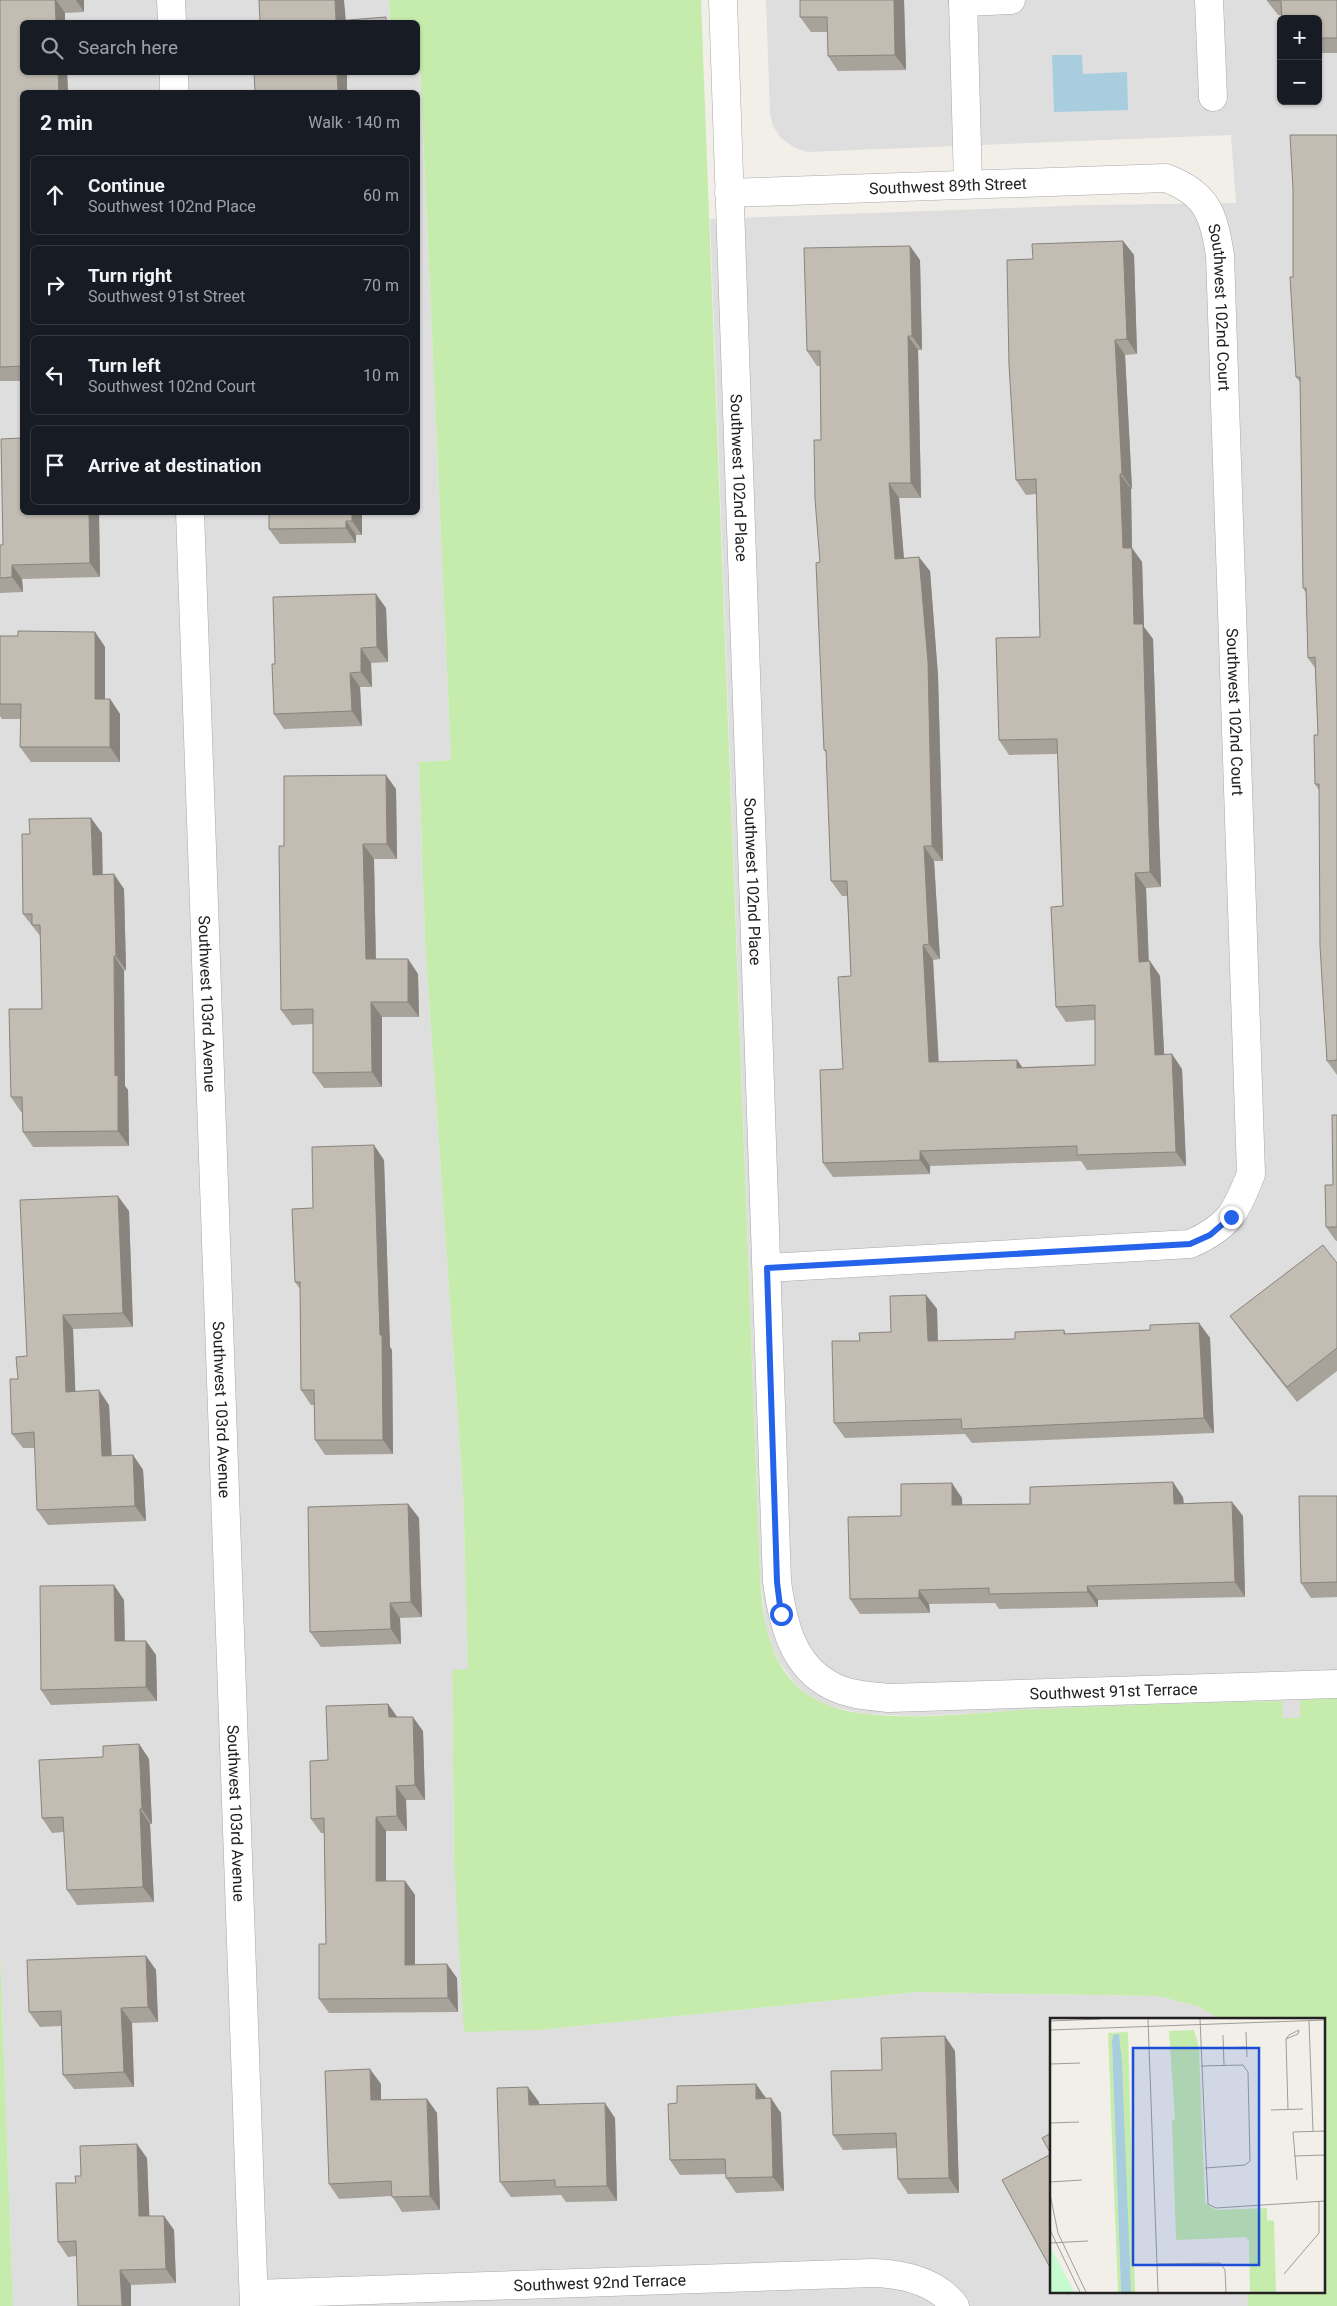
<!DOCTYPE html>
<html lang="en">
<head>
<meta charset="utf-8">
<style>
	:root { --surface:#171b24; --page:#20242c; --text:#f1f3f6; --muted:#9ea1a6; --line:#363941 }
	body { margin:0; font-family:Roboto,sans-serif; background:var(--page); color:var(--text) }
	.controls { position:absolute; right:15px; top:15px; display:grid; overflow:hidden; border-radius:8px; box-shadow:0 1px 4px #0004 }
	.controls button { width:45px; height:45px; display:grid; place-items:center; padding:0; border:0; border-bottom:1px solid var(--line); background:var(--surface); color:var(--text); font:25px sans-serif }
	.stop { position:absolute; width:15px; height:15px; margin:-11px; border:4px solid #2563eb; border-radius:50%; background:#fff }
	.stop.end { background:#2563eb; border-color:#fff; box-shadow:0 1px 5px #0008 }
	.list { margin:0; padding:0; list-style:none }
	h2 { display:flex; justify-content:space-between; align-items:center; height:65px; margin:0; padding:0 20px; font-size:21px }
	h2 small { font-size:16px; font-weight:400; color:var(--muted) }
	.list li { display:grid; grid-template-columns:32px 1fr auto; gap:15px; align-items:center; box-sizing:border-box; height:80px; margin:0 10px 10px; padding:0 10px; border:1px solid var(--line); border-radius:8px }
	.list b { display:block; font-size:19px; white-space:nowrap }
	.list p { margin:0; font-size:16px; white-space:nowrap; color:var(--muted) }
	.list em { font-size:16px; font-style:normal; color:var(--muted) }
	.icon { flex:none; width:28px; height:28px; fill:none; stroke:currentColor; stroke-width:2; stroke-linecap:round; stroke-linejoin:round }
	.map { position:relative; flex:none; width:1337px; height:2306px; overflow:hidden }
	.search { position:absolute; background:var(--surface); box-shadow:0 1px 4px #0004; left:20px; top:20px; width:400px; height:55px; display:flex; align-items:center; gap:12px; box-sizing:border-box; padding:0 18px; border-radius:8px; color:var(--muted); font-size:19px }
	.panel { position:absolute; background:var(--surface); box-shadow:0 1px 4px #0004; left:20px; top:90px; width:400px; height:425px; border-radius:8px }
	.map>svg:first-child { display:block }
	.residential { fill:#dfdede; fill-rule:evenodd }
	.grass { fill:#c6ecad }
	.water { fill:#a7cddf }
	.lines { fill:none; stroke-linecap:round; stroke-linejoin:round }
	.street-casing { stroke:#a8a8a8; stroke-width:29 }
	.street { stroke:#fff; stroke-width:28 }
	.wall { fill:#a7a29a }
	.shaded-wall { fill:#88847d }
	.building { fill:#c2bcb3; stroke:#88847d }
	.route { stroke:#2563eb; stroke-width:6 }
	.labels { text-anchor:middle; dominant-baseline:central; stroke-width:5; stroke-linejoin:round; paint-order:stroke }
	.street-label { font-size:16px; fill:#212121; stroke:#fff }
	.inset-road { fill:none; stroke:#9e9d98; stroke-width:1 }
	.view { fill:#1d4ed8; fill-opacity:0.15; stroke:#1d4ed8; stroke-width:2.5 }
	.inset-edge { fill:none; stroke:#212121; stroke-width:2.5 }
</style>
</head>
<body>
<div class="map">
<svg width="1337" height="2306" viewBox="0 0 1337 2306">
	<rect width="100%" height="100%" fill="#f1efe7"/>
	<g class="residential">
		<path d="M0 0H389L390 22H22V72H418V24L451 760 419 762 425 941 463 1491 468 1670 452 1671 454 1859 538 2030 918 1992 1158 1996 1197 2006 1222 2020H1051V2292H1247L1248 2306H13L0 1949ZM22 92H418V512H22Z"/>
		<path d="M766 0H1337V1698L1300 1700V1718H1282V1701L1190 1703 918 1716 866 1714 828 1706 807 1694 795 1684 780 1663 772 1647 766 1626 760 1575 710 219 1090 205 1236 203 1231 135 807 152 795 148 781 138 773 126 770 114ZM1281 19H1318V101H1281Z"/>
	</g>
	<g class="grass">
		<path d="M389 0H701L760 1575C762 1617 769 1668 807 1694 825 1706 845 1712 867 1714 918 1720 971 1713 1022 1710 1109 1706 1195 1702 1282 1701L1283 1718H1300V1700L1337 1698V2306H1248L1247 2292H1323V2020H1222L1197 2006 1158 1996 918 1992 538 2030 464 2032 454 1859 452 1670 468 1669 463 1491 425 941 419 762 451 760 418 22H390Z"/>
		<polygon points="0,1949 13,2306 0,2306"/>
	</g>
	<polygon class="water" points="1052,55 1082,55 1083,74 1127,72 1128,110 1054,112"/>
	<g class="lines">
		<g class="street-casing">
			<g id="street">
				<polyline points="171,0 172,22"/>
				<path id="s1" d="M723 0 777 1582C783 1623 792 1666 832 1686 849 1695 870 1696 889 1698L1337 1684"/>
				<polyline points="963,0 968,183"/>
				<polyline points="1209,0 1213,97"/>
				<polyline points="963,2 1011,0"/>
				<polyline points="174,72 174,92"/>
				<path id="s2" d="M729 193 1166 178C1208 194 1213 214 1220 255L1251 1174C1236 1212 1229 1227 1190 1244L767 1268"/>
				<path id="s3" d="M190 512 254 2306"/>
				<path id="s4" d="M254 2294 873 2273C903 2274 936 2281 955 2306"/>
			</g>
		</g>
		<use href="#street" class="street"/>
	</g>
	<g class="wall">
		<polygon points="0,0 84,0 84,12 65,13 22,72 67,72 68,92 22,92 22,381 0,381"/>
		<polygon points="904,0 906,70 838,71 828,56 828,32 811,32 800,17"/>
		<polygon points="1337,0 1337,53 1318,53 1318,19 1278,15 1267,1"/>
		<polygon points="1337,135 1337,1075 1327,1061 1319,790 1315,784 1318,735 1315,668 1308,658 1306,593 1303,588 1301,383 1296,377"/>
		<polygon points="1123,241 1134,255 1137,354 1125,355 1132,489 1131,489 1132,548 1142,562 1144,627 1153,639 1161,887 1146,888 1149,961 1160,976 1164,1054 1182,1069 1186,1166 1087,1170 1081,1161 930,1166 930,1174 833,1177 823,1163 843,1069 851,976 847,896 842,896 831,881 827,754 824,750 820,562 821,440 820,366 817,366 807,351 920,260 922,350 918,350 921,498 899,498 904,558 930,571 938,676 943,861 934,861 940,959 933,960 939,1062 1017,1060 1022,1067 1095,1065 1095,1020 1066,1022 1056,1007 1063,906 1058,754 1009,755 999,740 1040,637 1036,494 1026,495 1016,480 1033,259"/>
		<polygon points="22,512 99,512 100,577 22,579 23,592 0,593 0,545 3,545"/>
		<polygon points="269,512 378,512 378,513 362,514 362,535 356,535 356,543 280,544 269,529"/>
		<polygon points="386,608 388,662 371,663 372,687 360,687 362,726 284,729 274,714 275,664"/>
		<polygon points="95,632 105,647 105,699 110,699 120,714 120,762 31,762 20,747 21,719 2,719 0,716 0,636 18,636"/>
		<polygon points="396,789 397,859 374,859 376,959 408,959 418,974 419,1017 382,1017 382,1087 324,1088 313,1073 313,1024 292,1025 281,1010 284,846"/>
		<polygon points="102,833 102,875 124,889 126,970 124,971 125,1086 128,1090 129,1146 33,1147 23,1132 22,1112 21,1112 11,1097 42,1009 41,937 23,914"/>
		<polygon points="1337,1115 1337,1241 1336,1241 1326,1227 1333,1185"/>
		<polygon points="384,1160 390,1347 392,1350 393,1454 325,1455 315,1440 314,1405 311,1405 301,1390 300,1289 295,1282 313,1208"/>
		<polygon points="129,1211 133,1327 73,1329 75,1392 109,1405 112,1456 133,1455 143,1470 146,1521 48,1525 37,1510 35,1448 23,1448 12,1434 18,1379 27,1356"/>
		<polygon points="1337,1263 1337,1371 1297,1402 1241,1331 1230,1316"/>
		<polygon points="926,1295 937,1309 938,1341 1015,1339 1064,1330 1066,1334 1150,1330 1199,1323 1210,1338 1214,1433 972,1443 965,1434 845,1438 834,1423 860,1341 891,1332"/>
		<polygon points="1337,1496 1337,1597 1311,1598 1301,1583"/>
		<polygon points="1183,1497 1184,1503 1232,1502 1243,1516 1245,1597 1098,1600 1098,1607 999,1609 995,1603 929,1604 930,1613 860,1614 850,1599 901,1516 962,1498 962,1505 1030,1504"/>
		<polygon points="408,1504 419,1518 422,1617 400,1618 401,1644 321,1647 310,1632"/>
		<polygon points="124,1600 125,1641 146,1641 156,1655 157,1701 51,1705 41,1690"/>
		<polygon points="388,1704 397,1717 423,1731 425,1800 406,1800 407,1831 386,1831 386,1881 405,1881 415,1895 415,1965 457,1978 458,2012 329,2013 319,1999 326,1944 324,1833 321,1833 311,1819 328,1760"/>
		<polygon points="139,1744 149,1759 152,1824 150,1824 154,1902 77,1905 67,1890 64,1832 52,1833 42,1818 103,1757"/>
		<polygon points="146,1956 156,1970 158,2022 132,2023 134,2087 74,2089 63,2075 61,2026 40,2027 29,2012"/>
		<polygon points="955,2051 959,2193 908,2194 898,2179 897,2148 843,2150 833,2135 882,2070"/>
		<polygon points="381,2084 381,2100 427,2099 437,2113 440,2210 402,2212 392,2196 339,2199 329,2184"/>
		<polygon points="766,2098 781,2113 784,2191 736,2193 726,2178 726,2174 680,2175 670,2160"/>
		<polygon points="539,2102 539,2105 615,2118 617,2201 566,2202 561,2195 511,2197 500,2182"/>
		<polygon points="147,2158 149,2216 164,2216 174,2230 176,2283 131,2285 76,2256 68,2257 58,2242 76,2183 81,2176"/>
		<polygon points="1065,2292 1072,2292 1067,2295"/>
	</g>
	<g class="shaded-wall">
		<polygon points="55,0 56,0 65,13 65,22 56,22"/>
		<polygon points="76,0 84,0 84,12"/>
		<polygon points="335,0 344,0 346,22 336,21"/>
		<polygon points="894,0 904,0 906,70 895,55"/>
		<polygon points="58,72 67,72 68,92 59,92"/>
		<polygon points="337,72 347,72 347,92 338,92"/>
		<polygon points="1123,241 1134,255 1137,354 1127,339"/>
		<polygon points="910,246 920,260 922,350 912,336"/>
		<polygon points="908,336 918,350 921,498 911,483"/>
		<polygon points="1115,340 1125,355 1132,489 1122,474"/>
		<polygon points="1120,474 1131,489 1132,548 1142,562 1144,627 1153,639 1161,887 1150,872 1134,624 1123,548"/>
		<polygon points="889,483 899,498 905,573 895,559"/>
		<polygon points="89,512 99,512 100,577 90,563"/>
		<polygon points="352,512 361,512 362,514 362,535 352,521"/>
		<polygon points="346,521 356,535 356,543 346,528"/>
		<polygon points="919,557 930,571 938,676 943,861 932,846"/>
		<polygon points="12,565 22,579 23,592 12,577"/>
		<polygon points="376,594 386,608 388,662 377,647"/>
		<polygon points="95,632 105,647 105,714 95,699"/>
		<polygon points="361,648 371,663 372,687 361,672"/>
		<polygon points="350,673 360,687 362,726 352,711"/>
		<polygon points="110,699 120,714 120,762 110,747"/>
		<polygon points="386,775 396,789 397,859 387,844"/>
		<polygon points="91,818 102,833 103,890 93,875"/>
		<polygon points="363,844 374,859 376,974 366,959"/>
		<polygon points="924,846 934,861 940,959 929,944"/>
		<polygon points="1135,873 1146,888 1149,976 1139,962"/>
		<polygon points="114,874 124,889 126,970 116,956"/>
		<polygon points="923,945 933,960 939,1077 929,1062"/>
		<polygon points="114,956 124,971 125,1086 128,1090 129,1146 118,1131 115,1076"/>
		<polygon points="408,959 418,974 419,1017 408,1002"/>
		<polygon points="1150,961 1160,976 1165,1069 1155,1055"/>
		<polygon points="371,1002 382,1017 382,1087 372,1072"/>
		<polygon points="1172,1054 1182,1069 1186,1166 1176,1152"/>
		<polygon points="1017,1060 1028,1075 1017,1068"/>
		<polygon points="374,1145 384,1160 390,1347 392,1350 393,1454 383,1440"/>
		<polygon points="920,1151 930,1166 930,1174 920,1160"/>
		<polygon points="118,1196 129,1211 133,1327 123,1313"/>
		<polygon points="926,1295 937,1309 938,1356 928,1341"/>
		<polygon points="63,1315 73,1329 76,1407 66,1392"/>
		<polygon points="1199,1323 1210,1338 1214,1433 1204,1418"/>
		<polygon points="99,1390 109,1405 112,1471 102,1456"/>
		<polygon points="133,1455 143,1470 146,1521 135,1506"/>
		<polygon points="1173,1482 1183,1497 1184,1518 1174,1504"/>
		<polygon points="952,1483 962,1498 963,1519 952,1505"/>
		<polygon points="1232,1502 1243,1516 1245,1597 1235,1582"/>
		<polygon points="408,1504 419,1518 422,1617 411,1602"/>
		<polygon points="114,1585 124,1600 125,1656 115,1641"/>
		<polygon points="1087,1586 1098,1600 1098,1607 1088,1592"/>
		<polygon points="919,1590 929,1604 930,1613 919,1598"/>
		<polygon points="390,1603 400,1618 401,1644 391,1629"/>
		<polygon points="146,1641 156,1655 157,1701 146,1687"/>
		<polygon points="388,1704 398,1718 389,1717"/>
		<polygon points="413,1717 423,1731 425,1800 415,1785"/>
		<polygon points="139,1744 149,1759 152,1824 142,1809"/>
		<polygon points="396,1786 406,1800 407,1831 397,1816"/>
		<polygon points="140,1809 150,1824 154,1902 143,1887"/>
		<polygon points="376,1817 386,1831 386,1895 376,1881"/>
		<polygon points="405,1881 415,1895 415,1979 405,1965"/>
		<polygon points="146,1956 156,1970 158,2022 148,2007"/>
		<polygon points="447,1964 457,1978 458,2012 448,1998"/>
		<polygon points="121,2008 132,2023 134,2087 124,2072"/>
		<polygon points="945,2036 955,2051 959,2193 949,2178"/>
		<polygon points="370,2069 381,2084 381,2115 371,2100"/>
		<polygon points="756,2084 766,2098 756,2099"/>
		<polygon points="528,2087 539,2102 539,2120 529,2105"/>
		<polygon points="771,2098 781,2113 784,2191 773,2177"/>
		<polygon points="427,2099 437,2113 440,2210 430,2196"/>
		<polygon points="605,2103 615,2118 617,2201 607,2186"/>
		<polygon points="137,2144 147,2158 150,2231 139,2216"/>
		<polygon points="164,2216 174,2230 176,2283 166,2269"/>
		<polygon points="120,2270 131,2285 131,2306 122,2306"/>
	</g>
	<g class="building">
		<polygon points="0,0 55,0 56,22 22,22 22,72 58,72 59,92 22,92 22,366 0,367"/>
		<polygon points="259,0 335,0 336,21 386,17 386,22 260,22"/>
		<polygon points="800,0 894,0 895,55 828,56 827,17 800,17"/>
		<polygon points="1267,0 1337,0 1337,38 1318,38 1318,19 1282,19 1281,1"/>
		<polygon points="254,72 337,72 338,92 255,92"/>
		<polygon points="1290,135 1337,135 1337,1060 1327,1061 1320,946 1319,784 1315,784 1314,735 1318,735 1315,657 1308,658 1306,588 1303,588 1300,377 1296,377 1290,277 1293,277 1293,189"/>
		<polygon points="1123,241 1127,339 1115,340 1122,474 1120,474 1123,548 1132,548 1134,624 1143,624 1150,872 1135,873 1139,962 1150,961 1155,1055 1172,1054 1176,1152 1077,1155 1077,1146 920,1151 920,1160 823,1163 820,1070 843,1069 838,977 851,976 847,881 831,881 826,750 824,750 816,563 820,562 815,499 814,440 821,440 820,351 807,351 804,248 910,246 912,336 908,336 911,483 889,483 895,559 919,557 928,662 932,846 924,846 929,944 923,945 929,1062 1017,1060 1017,1068 1095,1065 1095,1005 1056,1007 1051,907 1063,906 1057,739 999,740 996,638 1040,637 1036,479 1016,480 1009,365 1007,260 1033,259 1032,244"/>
		<polygon points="22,438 22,512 89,512 90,563 12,565 12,577 0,578 0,545 3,545 1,439"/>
		<polygon points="269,512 352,512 352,521 346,521 346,528 269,529"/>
		<polygon points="376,594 377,647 361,648 361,672 350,673 352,711 274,714 272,664 275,664 273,597"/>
		<polygon points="18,631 95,632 95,699 110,699 110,747 20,747 21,704 0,704 0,636 18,636"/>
		<polygon points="386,775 387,844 363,844 366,959 408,959 408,1002 371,1002 372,1072 313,1073 313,1009 281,1010 279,846 284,846 284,776"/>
		<polygon points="91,818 93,875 114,874 116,956 114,956 115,1076 118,1075 118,1131 23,1132 22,1097 11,1097 9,1009 42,1009 40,925 32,925 32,914 23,914 22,834 30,834 29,819"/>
		<polygon points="1332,1115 1337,1115 1337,1227 1326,1227 1325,1185 1333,1185"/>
		<polygon points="374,1145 380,1335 382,1335 383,1440 315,1440 314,1390 301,1390 300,1282 295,1282 292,1209 313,1208 312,1147"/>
		<polygon points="118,1196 123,1313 63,1315 66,1392 99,1390 102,1456 133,1455 135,1506 37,1510 34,1432 12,1434 10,1379 18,1379 16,1357 27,1356 20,1200"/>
		<polygon points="1323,1245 1337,1263 1337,1348 1287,1387 1230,1316"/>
		<polygon points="926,1295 928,1341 1015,1339 1015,1332 1064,1330 1064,1334 1150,1330 1150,1325 1199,1323 1204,1418 962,1429 961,1419 834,1423 832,1341 860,1341 859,1333 891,1332 890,1296"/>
		<polygon points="1173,1482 1174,1504 1232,1502 1235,1582 1087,1586 1088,1592 989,1594 989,1588 919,1590 919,1598 850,1599 848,1517 901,1516 901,1484 952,1483 952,1505 1030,1504 1030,1487"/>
		<polygon points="1299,1496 1337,1496 1337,1582 1301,1583"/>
		<polygon points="408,1504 411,1602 390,1603 391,1629 310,1632 308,1507"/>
		<polygon points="114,1585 115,1641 146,1641 146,1687 41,1690 40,1586"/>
		<polygon points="388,1704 389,1717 413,1717 415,1785 396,1786 397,1816 376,1817 376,1881 405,1881 405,1965 447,1964 448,1998 319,1999 319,1944 326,1944 324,1818 311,1819 310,1761 328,1760 326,1706"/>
		<polygon points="139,1744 142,1809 140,1809 143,1887 67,1890 63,1817 42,1818 39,1760 103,1757 103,1746"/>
		<polygon points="146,1956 148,2007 121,2008 124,2072 63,2075 61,2011 29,2012 27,1960"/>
		<polygon points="945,2036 949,2178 898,2179 896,2133 833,2135 831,2071 882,2070 881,2038"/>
		<polygon points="370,2069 371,2100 427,2099 430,2196 392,2197 391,2181 329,2184 325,2071"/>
		<polygon points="756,2084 756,2099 771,2098 773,2177 726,2178 725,2159 670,2160 668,2104 677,2103 677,2086"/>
		<polygon points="528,2087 529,2105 605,2103 607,2186 555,2187 555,2180 500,2182 497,2088"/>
		<polygon points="1051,2133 1051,2269 1002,2180 1051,2154 1042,2138"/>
		<polygon points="137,2144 139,2216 164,2216 166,2269 120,2270 122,2306 78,2306 76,2241 58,2242 56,2183 76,2183 75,2176 81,2176 80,2146"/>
	</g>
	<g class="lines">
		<polyline class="route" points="781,1614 777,1582 767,1268 1190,1244 1210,1235 1231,1217"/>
	</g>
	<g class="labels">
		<g class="street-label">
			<text stroke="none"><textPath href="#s2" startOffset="219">Southwest 89th Street</textPath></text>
			<text stroke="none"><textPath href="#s2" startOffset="590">Southwest 102nd Court</textPath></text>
			<text stroke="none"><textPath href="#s1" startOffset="478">Southwest 102nd Place</textPath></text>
			<text stroke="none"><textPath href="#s2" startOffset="995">Southwest 102nd Court</textPath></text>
			<text stroke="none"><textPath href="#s1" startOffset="882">Southwest 102nd Place</textPath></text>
			<text stroke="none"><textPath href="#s3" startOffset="492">Southwest 103rd Avenue</textPath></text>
			<text stroke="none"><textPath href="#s3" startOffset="898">Southwest 103rd Avenue</textPath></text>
			<text stroke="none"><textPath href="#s1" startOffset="1989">Southwest 91st Terrace</textPath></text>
			<text stroke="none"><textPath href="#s3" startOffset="1302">Southwest 103rd Avenue</textPath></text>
			<text stroke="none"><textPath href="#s4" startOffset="346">Southwest 92nd Terrace</textPath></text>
		</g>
	</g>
	<g transform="translate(1050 2018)">
		<rect width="275" height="275" fill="#f1efe7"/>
		<path d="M144 12 149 30 155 185 166 192 217 190V202L224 203 226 274H200L199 223 196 219 126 222 122 102 125 101 119 13ZM78 14 85 274H81L79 260 69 17H63L62 24 71 274H68L58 15Z" fill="#c6ecad"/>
		<path d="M0 230 3 233 24 274H0Z" fill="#c5fbcf"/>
		<path d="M69 16 72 46 81 274H71L62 24 63 17Z" fill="#a7cddf"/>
		<path class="inset-road" d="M98 1 108 274M150 1 158 186 166 190 275 183M0 3 50 1M259 3 263 113M0 12 275 2M249 12 248 16 236 21 239 17ZM196 14 197 39M173 17 174 47M236 21 238 92M173 30 197 29M0 46 30 45M151 48 193 47 198 54 200 143 195 147 155 150M221 92 253 91M0 105 29 104M244 138 275 137M247 162 243 114 275 113M0 164 32 162M0 176 8 215 36 274M0 212 30 274M0 225 38 223M107 246 170 245 175 252 176 274M234 256 269 215V184"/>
		<path class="view" d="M83 30H209V247H83Z"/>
		<rect width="275" height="275" class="inset-edge"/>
	</g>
</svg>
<div class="controls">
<button>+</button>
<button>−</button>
</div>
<div class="stop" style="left:781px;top:1614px"></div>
<div class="stop end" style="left:1231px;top:1217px"></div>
<div class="search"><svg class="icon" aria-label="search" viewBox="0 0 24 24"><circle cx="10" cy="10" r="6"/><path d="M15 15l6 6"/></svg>Search here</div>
<section class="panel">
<h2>2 min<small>Walk · 140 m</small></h2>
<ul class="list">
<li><svg class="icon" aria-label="ahead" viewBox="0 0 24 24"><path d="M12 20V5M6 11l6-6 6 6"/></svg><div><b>Continue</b><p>Southwest 102nd Place</p></div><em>60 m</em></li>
<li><svg class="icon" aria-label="right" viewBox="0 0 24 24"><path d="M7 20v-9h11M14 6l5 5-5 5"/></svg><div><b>Turn right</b><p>Southwest 91st Street</p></div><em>70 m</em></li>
<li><svg class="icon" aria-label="left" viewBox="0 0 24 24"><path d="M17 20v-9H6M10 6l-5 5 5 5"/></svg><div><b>Turn left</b><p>Southwest 102nd Court</p></div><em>10 m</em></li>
<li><svg class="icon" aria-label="arrive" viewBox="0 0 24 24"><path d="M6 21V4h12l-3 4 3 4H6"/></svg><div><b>Arrive at destination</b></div></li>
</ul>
</section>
</div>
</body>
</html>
